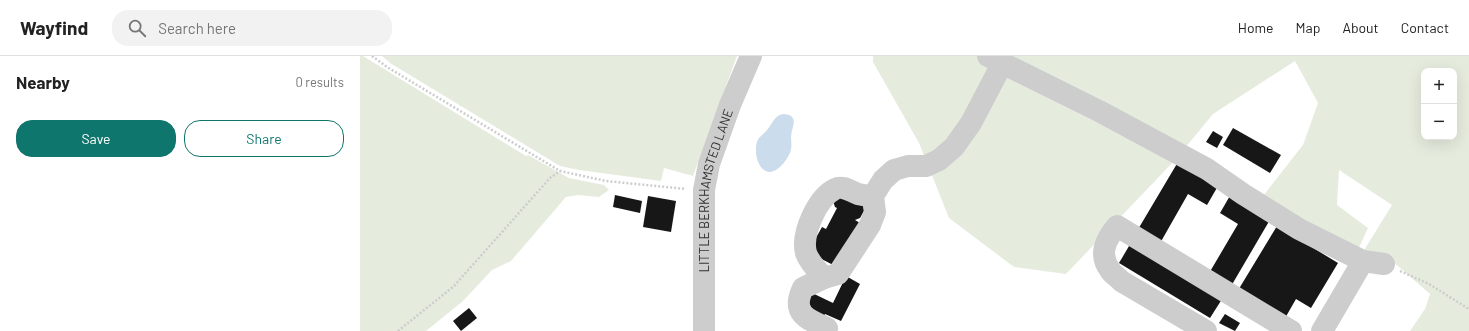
<!DOCTYPE html>
<html lang="en">
<head>
<meta charset="utf-8">
<style>
	:root { --surface:#fff; --page:#f2f2f2; --text:#222; --muted:#767676; --line:#e0e0e0; --accent:#0f766e }
	body { margin:0; font-family:Barlow,sans-serif; background:var(--page); color:var(--text) }
	.controls { position:absolute; right:12px; top:12px; display:grid; overflow:hidden; border-radius:8px; box-shadow:0 4px 16px #0002 }
	.controls button { width:36px; height:36px; display:grid; place-items:center; padding:0; border:0; border-bottom:1px solid var(--line); background:var(--surface); color:var(--text); font:20px sans-serif }
	.list { margin:0; padding:0; list-style:none }
	h2 { display:flex; justify-content:space-between; align-items:center; height:52px; margin:0; padding:0 16px; font-size:17px }
	h2 small { font-size:13px; font-weight:400; color:var(--muted) }
	.actions { display:flex; gap:8px; padding:12px 16px }
	.actions a { flex:1; padding:9px 0; border:1px solid var(--accent); border-radius:16px; text-align:center; font-size:14px; color:var(--accent) }
	.actions .main { background:var(--accent); color:#fff }
	.icon { flex:none; width:22px; height:22px; fill:none; stroke:currentColor; stroke-width:2; stroke-linecap:round; stroke-linejoin:round }
	.map { position:relative; flex:none; width:1109px; height:275px; overflow:hidden }
	header { display:flex; align-items:center; gap:24px; box-sizing:border-box; height:56px; padding:0 20px; background:var(--surface); border-bottom:1px solid var(--line) }
	header strong { font-size:19px }
	nav { display:flex; gap:22px; margin-inline-start:auto; font-size:14px }
	.search { width:280px; height:36px; background:var(--page); display:flex; align-items:center; gap:10px; box-sizing:border-box; padding:0 14px; border-radius:16px; color:var(--muted); font-size:15px }
	main { display:flex }
	aside { flex:1; background:var(--surface) }
	.map>svg:first-child { display:block }
	.green { fill:#e5ecde; fill-rule:evenodd }
	.water { fill:#cbddec }
	.building { fill:#171717 }
	.lines { fill:none; stroke-linecap:round; stroke-linejoin:round }
	.path { stroke:#cdcdcd; stroke-width:2.5; stroke-dasharray:2 2; stroke-linecap:butt }
	.minor { stroke:#cdcdcd; stroke-width:22 }
	.labels { text-anchor:middle; dominant-baseline:central; stroke-width:4; stroke-linejoin:round; paint-order:stroke }
	.street-label { font-size:13px; fill:#303030; stroke:#fff }
</style>
</head>
<body>
<header>
<strong>Wayfind</strong>
<div class="search"><svg class="icon" aria-label="search" viewBox="0 0 24 24"><circle cx="10" cy="10" r="6"/><path d="M15 15l6 6"/></svg>Search here</div>
<nav><a>Home</a><a>Map</a><a>About</a><a>Contact</a></nav>
</header>
<main>
<aside>
<h2>Nearby<small>0 results</small></h2>
<ul class="list">
</ul>
<div class="actions"><a class="main">Save</a><a>Share</a></div>
</aside>
<div class="map">
<svg width="1109" height="275" viewBox="0 0 1109 275">
	<rect width="100%" height="100%" fill="#fff"/>
	<g class="green">
		<polygon points="0,0 3,0 166,100 168,99 209,122 244,129 249,134 239,141 218,139 206,141 151,205 132,214 103,245 66,275 0,275"/>
		<polygon points="22,0 377,0 333,120 304,112 301,125 219,114 200,110 30,7"/>
		<path d="M513 0H1109V275H1050L1065 253 1070 238 1030 203 1001 199 1032 149 979 114 977 149 1008 172 997 196 903 140 943 89 958 47 935 5 853 58 816 103 706 218 654 211 589 162 559 87 513 6ZM1064 15H1094V81H1064Z"/>
	</g>
	<path class="water" d="M423 58C441 59 431 72 431 81 431 85 432 89 431 93 430 101 418 117 409 116 397 114 394 96 397 86 398 81 404 78 407 74 411 70 413 63 418 60 419 59 422 58 423 58Z"/>
	<g class="building">
		<polygon points="873,72 921,99 910,117 863,89"/>
		<polygon points="853,75 863,81 857,92 846,86"/>
		<polygon points="818,106 858,130 847,149 828,138 799,189 777,175"/>
		<polygon points="482,138 503,149 504,155 500,162 495,164 500,167 477,211 448,196 462,171 466,173 477,152 475,151 473,145"/>
		<polygon points="871,138 911,162 870,232 848,219 878,168 860,157"/>
		<polygon points="255,139 282,145 280,157 253,151"/>
		<polygon points="288,140 316,145 311,176 283,171"/>
		<polygon points="917,170 978,207 951,252 936,243 924,264 877,236"/>
		<polygon points="772,185 864,240 850,262 759,207"/>
		<polygon points="486,220 500,228 481,265 465,258 464,260 450,253 451,250 443,246 448,235 473,247"/>
		<polygon points="109,252 117,262 101,275 93,265"/>
		<polygon points="865,258 880,267 875,275 859,267"/>
	</g>
	<g class="lines">
		<g class="path">
			<polyline points="12,0 27,11 200,115 246,125 326,133"/>
			<polyline points="1040,215 1069,228 1109,253"/>
			<polyline points="38,275 94,230 190,122 200,115"/>
		</g>
		<g class="minor">
			<polyline points="628,0 739,55 847,113 883,138 939,173 1003,205 1024,208"/>
			<path d="M464 222C458 215 449 206 446 197 441 178 457 142 475 133 483 129 490 135 498 138 502 139 508 140 513 140"/>
			<path d="M467 272C446 263 431 257 443 232L464 222 478 218 510 169 515 156 513 140 523 124 534 114 548 110H566L579 104 594 91 611 67 642 8"/>
			<path id="s1" d="M344 275V134L349 108 370 49 391 0"/>
			<path d="M846 275 761 225C758 221 752 218 750 214 738 198 746 183 757 170L931 275"/>
			<polyline points="962,275 1003,205"/>
		</g>
	</g>
	<g class="labels">
		<g class="street-label">
			<text stroke="none"><textPath href="#s1" startOffset="142">LITTLE BERKHAMSTED LANE</textPath></text>
		</g>
	</g>
</svg>
<div class="controls">
<button>+</button>
<button>−</button>
</div>
</div>
</main>
</body>
</html>
